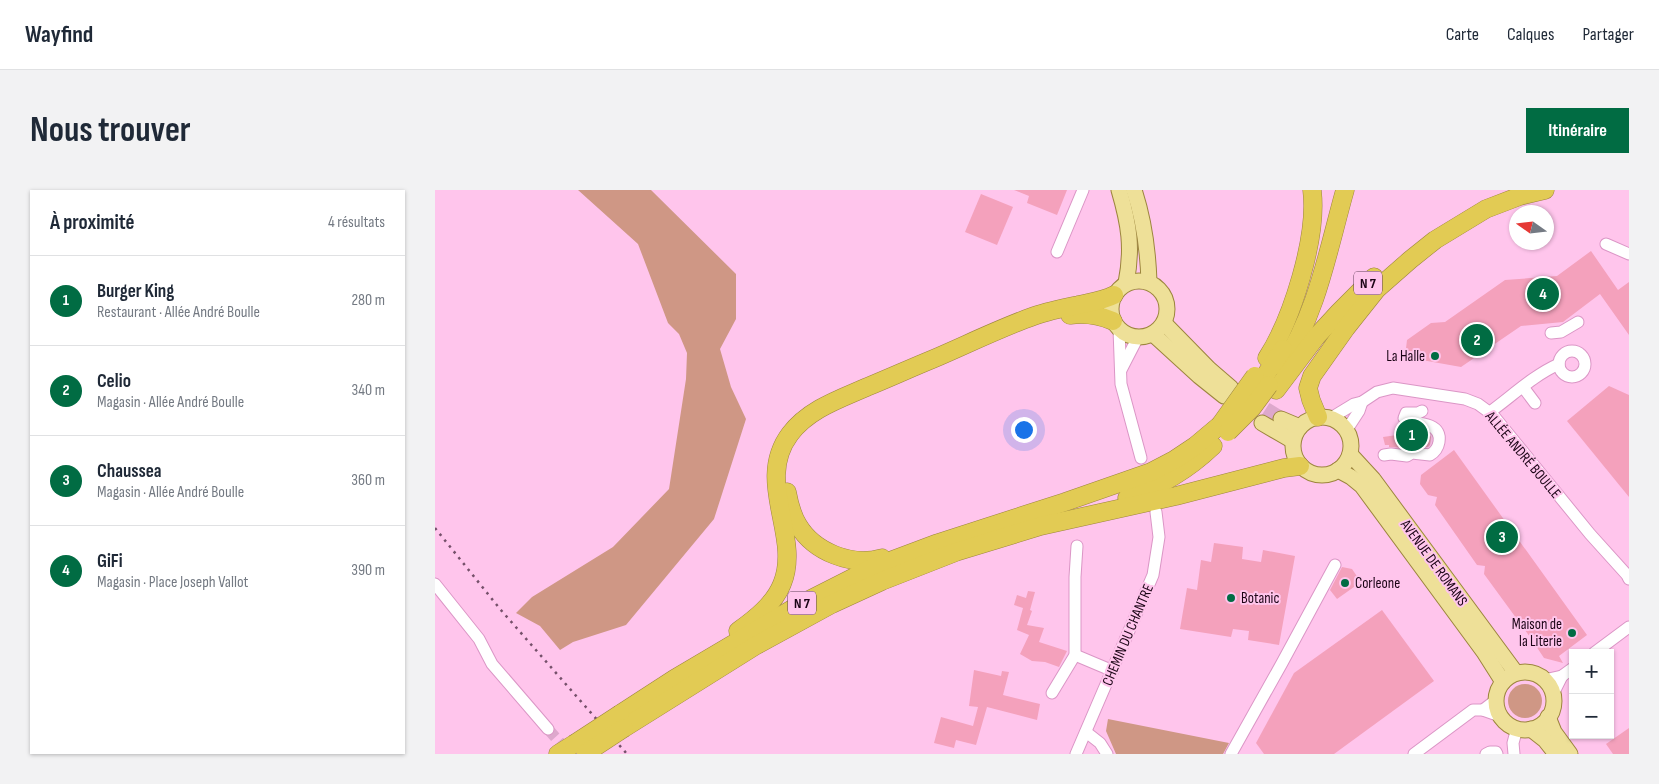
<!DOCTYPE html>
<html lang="fr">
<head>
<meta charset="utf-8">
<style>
	:root { --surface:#fff; --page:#f2f2f3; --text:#1f2937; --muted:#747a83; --line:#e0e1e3; --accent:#016c43 }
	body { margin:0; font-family:"Sofia Sans Condensed",sans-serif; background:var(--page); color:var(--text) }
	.controls { position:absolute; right:15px; bottom:15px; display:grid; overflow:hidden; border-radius:0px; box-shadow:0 1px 4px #0004 }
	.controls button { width:45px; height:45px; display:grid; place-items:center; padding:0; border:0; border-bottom:1px solid var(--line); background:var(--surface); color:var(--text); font:25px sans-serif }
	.compass { position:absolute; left:1074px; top:15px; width:45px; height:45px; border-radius:50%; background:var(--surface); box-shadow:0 1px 4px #0004; rotate:284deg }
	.you { position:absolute; left:588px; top:239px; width:18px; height:18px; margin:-12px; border:4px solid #fff; border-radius:50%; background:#1a73e8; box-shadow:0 0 0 8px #1a73e833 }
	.badge { display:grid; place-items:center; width:32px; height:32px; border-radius:50%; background:var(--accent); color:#fff; font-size:16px; font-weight:700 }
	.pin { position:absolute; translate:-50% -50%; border:2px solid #fff; box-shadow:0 1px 5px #0006 }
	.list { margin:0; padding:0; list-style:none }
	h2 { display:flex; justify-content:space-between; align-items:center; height:65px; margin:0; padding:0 20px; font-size:21px }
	h2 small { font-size:16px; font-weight:400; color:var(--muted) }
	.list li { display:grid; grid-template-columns:32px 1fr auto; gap:15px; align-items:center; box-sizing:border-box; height:90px; padding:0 20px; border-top:1px solid var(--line) }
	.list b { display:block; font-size:19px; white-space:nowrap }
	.list p { margin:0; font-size:16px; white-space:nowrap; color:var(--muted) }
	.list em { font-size:16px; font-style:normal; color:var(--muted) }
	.map { position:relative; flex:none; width:1194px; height:564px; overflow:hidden; border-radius:0px }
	header { display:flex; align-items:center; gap:30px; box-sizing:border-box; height:70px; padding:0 25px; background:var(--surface); border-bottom:1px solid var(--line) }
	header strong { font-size:24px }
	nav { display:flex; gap:28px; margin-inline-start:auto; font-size:18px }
	.intro { display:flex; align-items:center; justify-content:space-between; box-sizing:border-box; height:120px; padding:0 30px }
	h1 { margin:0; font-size:35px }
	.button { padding:12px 22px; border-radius:0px; background:var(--accent); color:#fff; font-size:18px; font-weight:700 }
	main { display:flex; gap:30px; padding:0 30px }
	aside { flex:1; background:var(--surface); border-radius:0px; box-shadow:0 1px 4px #0004 }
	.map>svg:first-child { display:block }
	.green { fill:#cf9785 }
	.building { fill:#f4a1bc }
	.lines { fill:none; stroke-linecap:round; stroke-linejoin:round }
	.minor-tunnel { stroke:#dda8cc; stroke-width:11; stroke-dasharray:11 5.5; stroke-linecap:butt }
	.major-tunnel { stroke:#dda8cc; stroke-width:15; stroke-dasharray:15 8; stroke-linecap:butt }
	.minor-casing { stroke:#db96c6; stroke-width:13 }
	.major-casing { stroke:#9c853e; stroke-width:17 }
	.highway-casing { stroke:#9c853e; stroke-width:19 }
	.minor { stroke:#fff; stroke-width:11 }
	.major { stroke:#eee098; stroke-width:15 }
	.highway { stroke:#e2cb54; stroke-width:18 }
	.rail { stroke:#75506a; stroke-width:2.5; stroke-dasharray:2.5 5; stroke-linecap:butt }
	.highway-bridge-casing { stroke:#9c853e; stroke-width:19; stroke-linecap:butt }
	.highway-bridge { stroke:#e2cb54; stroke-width:18 }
	.poi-dot { fill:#016c43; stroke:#ffc5ec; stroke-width:2 }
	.labels { text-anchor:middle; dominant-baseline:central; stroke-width:4; stroke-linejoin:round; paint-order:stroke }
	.shield { fill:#ffc5ec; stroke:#5f3e56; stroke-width:1 }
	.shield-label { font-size:14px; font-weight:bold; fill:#1b0415 }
	.poi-label { font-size:15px; fill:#1b0415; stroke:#ffc5ec; text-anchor:end }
	.street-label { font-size:15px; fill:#1b0415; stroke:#ffc5ec }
</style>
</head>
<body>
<header>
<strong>Wayfind</strong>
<nav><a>Carte</a><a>Calques</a><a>Partager</a></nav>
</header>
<div class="intro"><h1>Nous trouver</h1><a class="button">Itinéraire</a></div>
<main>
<aside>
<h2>À proximité<small>4 résultats</small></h2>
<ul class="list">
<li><span class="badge">1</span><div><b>Burger King</b><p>Restaurant · Allée André Boulle</p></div><em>280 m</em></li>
<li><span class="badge">2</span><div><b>Celio</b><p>Magasin · Allée André Boulle</p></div><em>340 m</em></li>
<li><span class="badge">3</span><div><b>Chaussea</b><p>Magasin · Allée André Boulle</p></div><em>360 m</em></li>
<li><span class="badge">4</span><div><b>GiFi</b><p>Magasin · Place Joseph Vallot</p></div><em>390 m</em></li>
</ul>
</aside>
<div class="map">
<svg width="1194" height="564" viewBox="0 0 1194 564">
	<rect width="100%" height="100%" fill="#ffc5ec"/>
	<g class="green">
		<polygon points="143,0 216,0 301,84 301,129 285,159 296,197 311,229 279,329 191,435 138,452 125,460 105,436 81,423 97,407 178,357 234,299 251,189 252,163 244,144 233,133 203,54"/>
		<circle cx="1090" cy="511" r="17"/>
		<polygon points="673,529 683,531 794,553 788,564 681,564 671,541"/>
	</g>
	<g class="building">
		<polygon points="579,0 632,0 622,25 592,13 594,6"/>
		<polygon points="546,4 578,17 562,55 530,42"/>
		<polygon points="1156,61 1183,100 1194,92 1194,145 1165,104 1128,132 1086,136 1026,177 970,167 972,150 996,133 1010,132 1070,90 1122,86"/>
		<polygon points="1174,196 1194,205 1194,307 1132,231"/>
		<polygon points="964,234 969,239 987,241 994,244 996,247 995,255 993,257 977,256 970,258 954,257 954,255 950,255 948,247 962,245"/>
		<polygon points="1019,260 1152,445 1124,466 1128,473 1109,468 1101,456 1103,448 1095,447 1049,384 1050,376 1042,375 1000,315 1002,307 993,305 985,294 986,285"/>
		<polygon points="779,353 808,357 807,369 826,372 828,360 860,366 844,455 813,450 814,441 798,439 796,447 745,439 752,398 762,400 766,370 776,372"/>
		<polygon points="907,377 917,379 926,392 902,409 895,400"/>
		<polygon points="593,401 600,402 595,420 597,421 592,435 609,438 604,452 632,461 624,477 610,472 597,471 585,464 594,445 582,440 588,418 579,415 582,405 591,408"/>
		<polygon points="947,420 999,491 899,564 829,564 821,553 859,483"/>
		<polygon points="539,480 566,486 567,481 574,482 568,505 605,514 602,530 552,517 541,555 521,550 519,558 499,553 506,527 538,536 543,517 534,516"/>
		<polygon points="1194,538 1194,564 1178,564 1171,554"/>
	</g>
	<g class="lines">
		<polyline class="minor-tunnel" points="113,539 135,564"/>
		<polyline class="major-tunnel" points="811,207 846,229"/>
		<g class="minor-casing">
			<g id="minor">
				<polyline points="1171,54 1194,64"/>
				<polyline points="622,62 648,0"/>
				<polyline points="684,139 686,194 706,268"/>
				<polyline points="1116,143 1126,142 1143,132"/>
				<circle cx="1137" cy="174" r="13"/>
				<polyline points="686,180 703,147"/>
				<polyline points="1088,197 1100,213"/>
				<path d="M1055 222C1077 206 1099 185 1124 174"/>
				<polyline points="896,228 919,214 927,212 942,202 958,198 1030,209 1043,214 1058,225 1155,344 1192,385 1194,389"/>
				<polyline points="911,241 924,221 927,212"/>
				<path d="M949 265 956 264 972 266 977 263 995 265C1000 262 1003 258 1004 252 1007 233 984 233 972 232L969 228 971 223H983L987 221"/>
				<polyline points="0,394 44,449 57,474 113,539"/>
				<polyline points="1159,463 1194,437"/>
				<polyline points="640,465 678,481"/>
				<polyline points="1109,490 1127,486 1138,478"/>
				<polyline points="617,503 640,465 640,387 642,356"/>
				<polyline points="1118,504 1127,486"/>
				<polyline points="1048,520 1061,510"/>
				<polyline points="651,542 665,553 672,564"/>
				<polyline points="641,564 718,385 724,347 721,322"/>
				<polyline points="796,564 847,473 900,375"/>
				<polyline points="979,564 1038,520 1048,520 1065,526"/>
				<polyline points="1051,564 1055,562 1061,562 1062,564"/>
				<polyline points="1079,564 1078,553 1082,538"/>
			</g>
		</g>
		<g class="major-casing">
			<g id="major">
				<path d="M684 0C694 34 698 58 691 93"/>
				<path d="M699 0C709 30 713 60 714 92"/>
				<circle cx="704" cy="119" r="28"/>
				<polyline points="729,133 774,179 796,198"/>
				<polyline points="718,144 764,186 789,206"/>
				<circle cx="887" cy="256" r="29"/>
				<polyline points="846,229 865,237"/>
				<polyline points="827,233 858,251"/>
				<polyline points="915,264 938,289 1081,483"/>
				<polyline points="903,280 916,287 927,296 1049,462 1068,492"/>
				<circle cx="1090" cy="511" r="29"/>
				<polyline points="1113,527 1119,542 1135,564"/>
				<polyline points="1096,539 1110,550 1121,564"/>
			</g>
		</g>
		<g class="highway-casing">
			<g id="highway">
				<path d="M635 125C650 123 664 125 678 131"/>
				<path d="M832 168C857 129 883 47 877 0"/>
				<path d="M847 176C882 124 893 60 910 0"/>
				<polyline points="827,190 848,159"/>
				<polyline points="841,200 881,147 904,122 939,87"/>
				<polyline points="883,227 876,210 873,198 877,186 911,138 942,99 975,70 1000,50 1051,19 1085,6 1110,0"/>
				<path d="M352 302C354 313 357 325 363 335 379 362 417 377 447 368"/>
				<path d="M692 308C724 297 754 279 778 256"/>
				<path d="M303 441C320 429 339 414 347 394 367 346 319 292 355 244 374 219 405 209 432 197 454 188 476 178 498 169 531 155 565 138 599 126 613 121 628 118 643 115 656 112 667 111 679 105"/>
				<polyline points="185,524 239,489 364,415 439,377 503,353 630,312 716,282 739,270 760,256 785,235"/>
				<polyline points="189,538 320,456 397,414 447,391 521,362 606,336 741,306 849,278 865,276"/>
				<polyline points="123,564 139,554"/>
			</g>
		</g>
		<use href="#minor" class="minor"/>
		<use href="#major" class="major"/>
		<use href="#highway" class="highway"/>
		<polyline class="rail" points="0,338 65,419 192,564"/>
		<g class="highway-bridge-casing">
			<g id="highway-bridge">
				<polyline points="785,235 820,186"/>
				<polyline points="793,242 817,218 834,195"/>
				<polyline points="139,554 185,524"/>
				<polyline points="151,563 189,538"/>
			</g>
		</g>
		<use href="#highway-bridge" class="highway-bridge"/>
	</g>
	<g class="poi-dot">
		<circle cx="1000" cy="166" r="5"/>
		<circle cx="910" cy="393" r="5"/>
		<circle cx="796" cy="408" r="5"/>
		<circle cx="1137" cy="443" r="5"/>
	</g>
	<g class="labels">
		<g class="shield">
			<rect x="919" y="81.5" width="28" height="23" rx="4"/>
			<rect x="353" y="401.5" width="28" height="23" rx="4"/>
		</g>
		<g class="shield-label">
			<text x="933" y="93">N 7</text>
			<text x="367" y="413">N 7</text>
		</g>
		<g class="poi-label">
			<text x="990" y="166">La Halle</text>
			<text x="920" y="393" text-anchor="start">Corleone</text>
			<text x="806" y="408" text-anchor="start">Botanic</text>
			<text x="1127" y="434">Maison de<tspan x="1127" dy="17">la Literie</tspan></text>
		</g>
		<g class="street-label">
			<text transform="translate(1088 265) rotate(50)">ALLÉE ANDRÉ BOULLE</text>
			<text transform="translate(999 373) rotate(54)">AVENUE DE ROMANS</text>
			<text transform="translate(693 445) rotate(-67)">CHEMIN DU CHANTRE</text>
		</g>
	</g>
</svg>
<div class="controls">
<button>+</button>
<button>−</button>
</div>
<svg class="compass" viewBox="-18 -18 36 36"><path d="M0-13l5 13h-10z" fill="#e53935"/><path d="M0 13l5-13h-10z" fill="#747a83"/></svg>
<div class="you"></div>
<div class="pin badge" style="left:977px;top:245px">1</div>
<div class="pin badge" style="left:1042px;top:150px">2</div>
<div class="pin badge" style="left:1067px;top:347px">3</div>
<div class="pin badge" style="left:1108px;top:104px">4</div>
</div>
</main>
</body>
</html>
